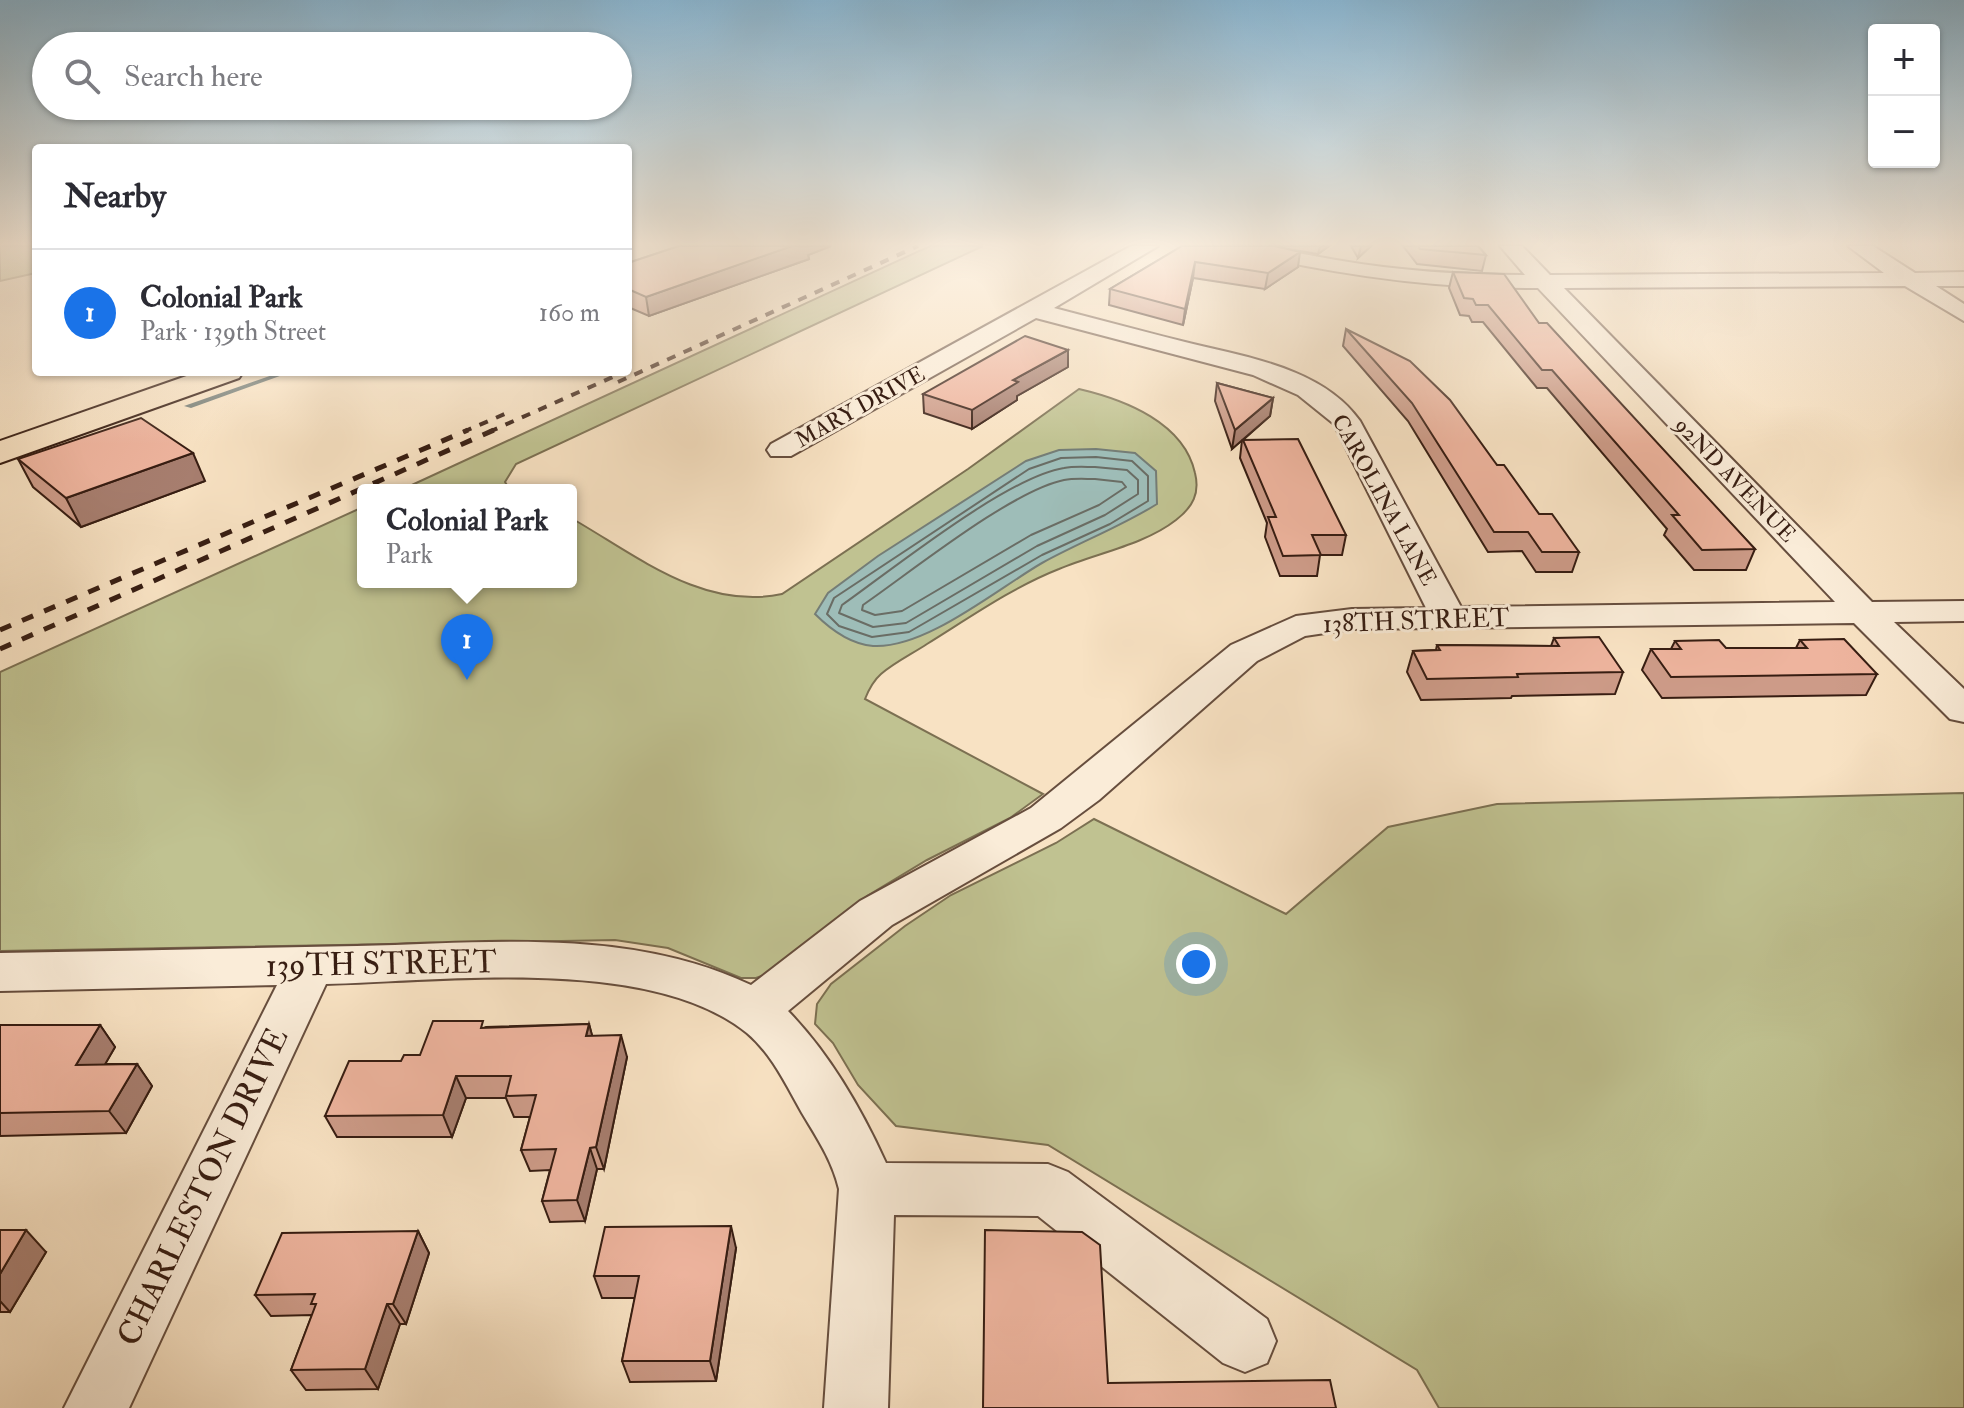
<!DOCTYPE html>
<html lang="en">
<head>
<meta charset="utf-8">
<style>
	:root { --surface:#fff; --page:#f2f2f3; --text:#2b2b33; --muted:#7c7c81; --line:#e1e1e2; --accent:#1a73e8 }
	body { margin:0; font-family:"IM FELL Double Pica",serif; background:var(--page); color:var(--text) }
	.controls { position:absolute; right:24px; top:24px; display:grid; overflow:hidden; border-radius:8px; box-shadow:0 2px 6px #0004 }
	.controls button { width:72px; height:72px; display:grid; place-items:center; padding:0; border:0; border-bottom:2px solid var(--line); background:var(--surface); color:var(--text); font:40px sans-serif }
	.you { position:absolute; left:1196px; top:964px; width:28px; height:28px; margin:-20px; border:6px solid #fff; border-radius:50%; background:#1a73e8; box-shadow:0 0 0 12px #1a73e833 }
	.badge { display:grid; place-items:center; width:52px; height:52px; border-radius:50%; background:var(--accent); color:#fff; font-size:26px; font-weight:700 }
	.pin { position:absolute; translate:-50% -66px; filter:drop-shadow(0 2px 4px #0008) }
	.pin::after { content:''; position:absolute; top:42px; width:28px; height:24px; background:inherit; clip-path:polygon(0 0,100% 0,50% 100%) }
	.popup { position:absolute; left:357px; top:484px; width:220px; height:104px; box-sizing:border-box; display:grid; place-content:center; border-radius:8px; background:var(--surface); filter:drop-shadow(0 2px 6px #0005); font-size:26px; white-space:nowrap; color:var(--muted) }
	.popup b { font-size:30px; color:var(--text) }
	.popup::after { content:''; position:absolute; left:50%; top:100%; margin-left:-16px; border:16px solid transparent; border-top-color:var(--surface) }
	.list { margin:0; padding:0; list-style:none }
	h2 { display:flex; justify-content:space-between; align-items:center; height:104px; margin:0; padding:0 32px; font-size:34px }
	h2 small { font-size:26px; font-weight:400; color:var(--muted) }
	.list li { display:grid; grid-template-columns:52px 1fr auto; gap:24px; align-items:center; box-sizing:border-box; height:128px; padding:0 32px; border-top:2px solid var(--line) }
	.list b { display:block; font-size:30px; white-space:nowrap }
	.list p { margin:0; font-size:26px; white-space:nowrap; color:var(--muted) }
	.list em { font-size:26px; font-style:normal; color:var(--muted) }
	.icon { flex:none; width:44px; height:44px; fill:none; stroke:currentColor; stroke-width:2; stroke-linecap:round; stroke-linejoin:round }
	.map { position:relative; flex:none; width:1964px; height:1408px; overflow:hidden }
	.search { position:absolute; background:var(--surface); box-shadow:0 2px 6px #0004; left:32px; top:32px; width:600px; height:88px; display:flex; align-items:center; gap:20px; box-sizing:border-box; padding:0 28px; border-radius:44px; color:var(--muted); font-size:30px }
	.panel { position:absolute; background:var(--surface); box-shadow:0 2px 6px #0004; left:32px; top:144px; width:600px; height:232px; border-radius:8px }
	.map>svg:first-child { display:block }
	.green { fill:#c0c291; stroke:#7c7052; stroke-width:2 }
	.water { fill:#9ebdb8; stroke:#757d76; stroke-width:2 }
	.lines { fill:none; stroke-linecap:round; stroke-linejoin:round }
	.shore { stroke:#6a6d65; stroke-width:2 }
	.stream { fill:#757d76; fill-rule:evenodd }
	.minor-casing { stroke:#674e3e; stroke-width:4 }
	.major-casing { stroke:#371d12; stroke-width:4 }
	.minor { fill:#faecd8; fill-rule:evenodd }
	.major { fill:#f8e2c3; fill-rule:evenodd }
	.rail-far1 { stroke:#371d12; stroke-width:4; stroke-dasharray:9 9; stroke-linecap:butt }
	.rail { stroke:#371d12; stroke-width:5; stroke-dasharray:12 12; stroke-linecap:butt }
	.wall { fill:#cd9b88; stroke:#371d12; stroke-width:2 }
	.shaded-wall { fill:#a77e6f; stroke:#371d12; stroke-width:2 }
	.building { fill:#eeb49e; stroke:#371d12; stroke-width:2 }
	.labels { text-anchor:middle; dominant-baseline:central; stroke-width:6; stroke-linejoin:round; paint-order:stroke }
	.far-street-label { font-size:22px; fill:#371d12; stroke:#faecd8 }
	.street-label { font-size:26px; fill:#371d12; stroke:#faecd8 }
	.near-street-label { font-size:32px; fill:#371d12; stroke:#faecd8 }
</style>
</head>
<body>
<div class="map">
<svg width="1964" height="1408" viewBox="0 0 1964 1408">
	<rect width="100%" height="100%" fill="#f8e2c3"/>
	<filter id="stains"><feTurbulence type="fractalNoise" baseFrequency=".0025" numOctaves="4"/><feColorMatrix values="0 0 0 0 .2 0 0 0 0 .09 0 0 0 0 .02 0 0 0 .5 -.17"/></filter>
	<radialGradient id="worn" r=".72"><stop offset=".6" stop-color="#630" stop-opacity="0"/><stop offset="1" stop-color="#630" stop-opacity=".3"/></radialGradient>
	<g class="green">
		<polygon points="0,246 36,246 36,273 0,281"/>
		<polygon points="930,246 983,246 516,464 505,482 510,490 401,490"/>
		<path d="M1079 389C1126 400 1184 423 1195 473 1200 493 1193 507 1176 520 1144 545 1097 553 1059 569 1013 587 969 618 927 644 912 654 895 662 881 674 873 681 869 689 865 699L1043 794 1010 818 927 860 867 896 770 973 756 978H741L668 948 615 940 0 951V672L363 507V582H571V518C636 555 703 611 782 594L968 469Z"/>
		<polygon points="1964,793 1964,1408 1439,1408 1417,1370 1048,1145 896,1126 858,1085 833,1043 815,1024 817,1004 831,984 905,926 951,895 1056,843 1094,819 1286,914 1388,827 1497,804"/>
	</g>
	<path class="water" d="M1096 449 1135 453 1156 471 1157 504C1120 527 1080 542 1042 563 997 589 926 649 873 646 849 644 830 629 815 614L828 593 878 556 1026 461 1059 450Z"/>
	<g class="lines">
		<g class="shore">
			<polygon points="1096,457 1132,461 1148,476 1148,501 1110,524 1042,555 909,632 872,637 839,626 827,614 834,598 1029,469 1061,458"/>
			<path d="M1095 467 1127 470 1138 480V494L1105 515 1037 546 906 623 873 627 839 613 842 605C893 569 1007 477 1064 468 1074 466 1085 467 1095 467Z"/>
			<path d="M1095 479 1122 482 1126 487 1099 505 1031 535 902 611 875 615 862 610 863 605C911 572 1011 491 1064 480 1074 478 1085 479 1095 479Z"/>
		</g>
		<polygon class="stream" points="281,372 291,372 191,408 184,406"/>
		<g class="minor-casing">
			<path id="minor" d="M1131 246H1158L1054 308C1097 319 1141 331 1185 342 1244 357 1322 367 1360 421L1461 607 1835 602 1538 288C1435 289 1336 275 1236 251L1234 246C1270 246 1301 254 1336 260 1399 271 1462 275 1525 275L1500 246H1522L1550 275 1884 273 1848 246H1873L1915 273 1964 272V286H1936L1964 304V321L1905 286 1564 288 1872 602 1964 601V621L1894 622 1964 689V722L1950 719 1854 623 1352 629 1305 636 1257 661 1099 800 1061 828 892 925 788 1011C829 1053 862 1110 886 1163L1048 1164 1068 1172 1267 1319 1276 1341 1267 1363 1245 1372 1223 1363 1038 1216 894 1215 888 1408H824L839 1189C832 1160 817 1138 802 1113 786 1085 772 1054 747 1033 651 955 445 981 326 984L129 1408H64L277 985 0 991V953C119 951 238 948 357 946 489 943 628 927 751 985L860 901 1031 808 1231 645 1296 616 1352 609 1426 608 1334 424 1298 395 1253 375 1036 318 791 456H771L767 450 771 444Z"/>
		</g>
		<g class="major-casing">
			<polygon id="major" points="198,372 243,372 239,378 0,463 0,441"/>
		</g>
		<use href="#minor" class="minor"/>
		<use href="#major" class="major"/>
		<g class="rail-far1">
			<polyline points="618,382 918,246"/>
			<polyline points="463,432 507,413"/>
			<polyline points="489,432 624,372"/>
		</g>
		<g class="rail">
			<polyline points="0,630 468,430"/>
			<polyline points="0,649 494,430"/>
		</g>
	</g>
	<g class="wall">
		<polygon points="679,246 831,246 808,255 809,259 649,316 628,307 628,263"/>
		<polygon points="1182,246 1329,246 1318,254 1282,248 1298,267 1265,289 1193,278 1183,325 1109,305 1110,289"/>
		<polygon points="1351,246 1371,246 1358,258"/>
		<polygon points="1403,246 1478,246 1486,255 1482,271 1417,264"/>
		<polygon points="1453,272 1539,323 1755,549 1746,570 1694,570 1664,535 1667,529 1547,388 1537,388 1483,322 1472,322 1469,316 1460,315 1449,288"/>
		<polygon points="1346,329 1497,465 1539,514 1579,552 1572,572 1536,572 1522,551 1488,552 1408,421 1343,346"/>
		<polygon points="1068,367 1017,396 1017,400 972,429 924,413 923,394"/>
		<polygon points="1217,383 1273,398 1270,416 1243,440 1346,535 1342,555 1320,555 1317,576 1280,576 1265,537 1267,523 1240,458 1242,440 1232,449 1215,401"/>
		<polygon points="18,459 205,481 81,527 33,487"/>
		<polygon points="1554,638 1623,672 1615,694 1512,696 1511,698 1421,700 1407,672 1413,651 1436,650 1437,645 1551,646"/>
		<polygon points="1800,640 1877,674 1866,695 1662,698 1642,670 1651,649 1671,649 1675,641 1726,648 1796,648"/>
		<polygon points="589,1024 592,1036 627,1057 604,1169 597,1169 585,1221 550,1222 542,1201 550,1170 530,1171 521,1150 530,1117 514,1117 506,1098 466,1098 452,1137 337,1137 325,1116 420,1055 486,1027"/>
		<polygon points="0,1025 100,1025 115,1047 105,1064 137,1064 152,1086 126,1133 0,1136"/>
		<polygon points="0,1230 46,1252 10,1312 0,1312"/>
		<polygon points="418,1231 429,1253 406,1324 400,1324 378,1389 306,1390 291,1370 312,1315 271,1316 255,1295"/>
		<polygon points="736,1248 716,1381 630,1382 622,1361 635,1298 602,1298 594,1276"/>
	</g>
	<g class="shaded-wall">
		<polygon points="792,246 831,246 808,255 809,259 649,316 646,297"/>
		<polygon points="1320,246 1329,246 1318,254"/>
		<polygon points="1361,246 1371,246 1358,258"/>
		<polygon points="1300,252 1298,267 1265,289 1268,273"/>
		<polygon points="1195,262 1193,278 1183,325 1185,309"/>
		<polygon points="1068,350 1068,367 1017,396 1017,400 972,429 972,410 1013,380"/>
		<polygon points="1273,398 1270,416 1232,449 1235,430"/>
		<polygon points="193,453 205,481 81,527 66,498"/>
		<polygon points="589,1024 595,1046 586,1036"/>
		<polygon points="100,1025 115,1047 92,1087 76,1065"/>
		<polygon points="621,1035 627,1057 604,1169 596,1147"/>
		<polygon points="137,1064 152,1086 126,1133 109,1111"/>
		<polygon points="456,1076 466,1098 452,1137 443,1115"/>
		<polygon points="590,1148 597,1169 585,1221 577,1200"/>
		<polygon points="731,1226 736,1248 716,1381 710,1361"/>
		<polygon points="26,1230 46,1252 10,1312 0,1301 0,1274"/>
		<polygon points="418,1231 429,1253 406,1324 393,1304"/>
		<polygon points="387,1304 400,1324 378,1389 365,1369"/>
	</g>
	<g class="building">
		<polygon points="679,246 792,246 646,297 628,289 628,263"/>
		<polygon points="1182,246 1275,246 1300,252 1268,273 1195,262 1185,309 1110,289"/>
		<polygon points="1418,246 1478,246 1486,255 1420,249"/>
		<polygon points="1453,272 1504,274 1539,323 1547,323 1755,549 1702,550 1672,515 1679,515 1552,370 1542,370 1488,305 1476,305 1473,299 1464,298"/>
		<polygon points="1346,329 1410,361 1450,400 1497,465 1504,465 1539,514 1552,514 1579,552 1542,552 1528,532 1494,532 1412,403"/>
		<polygon points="1025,336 1068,350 1013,380 1018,382 972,410 923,394"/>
		<polygon points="1217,383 1273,398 1235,430"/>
		<polygon points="141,418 193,453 66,498 18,459"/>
		<polygon points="1298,439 1346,535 1312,535 1321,555 1283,556 1268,517 1276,517 1243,440"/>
		<polygon points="1599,637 1623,672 1517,674 1518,677 1427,679 1413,651 1440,650 1437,645 1559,646 1554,638"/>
		<polygon points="1844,639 1877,674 1671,677 1651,649 1681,649 1675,641 1719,640 1726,648 1807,648 1800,640"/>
		<polygon points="433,1021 483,1021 481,1028 589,1024 586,1036 621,1035 596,1147 590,1148 577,1200 542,1201 556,1149 521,1150 536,1095 506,1096 511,1076 456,1076 443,1115 325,1116 349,1061 401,1061 404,1055 420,1055"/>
		<polygon points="0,1025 100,1025 76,1065 137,1064 109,1111 0,1113"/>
		<polygon points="731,1226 710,1361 622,1361 639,1276 594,1276 605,1227"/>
		<polygon points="0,1230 26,1230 0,1274"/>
		<polygon points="985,1230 1082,1232 1100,1245 1108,1383 1330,1380 1336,1408 983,1408"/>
		<polygon points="418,1231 393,1304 387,1304 365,1369 291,1370 316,1304 311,1304 315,1294 255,1295 282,1233"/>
	</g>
	<linearGradient id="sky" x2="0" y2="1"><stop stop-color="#8ab8d5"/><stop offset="0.55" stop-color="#fcf2e4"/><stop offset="1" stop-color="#fcf2e4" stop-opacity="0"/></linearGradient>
	<rect width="1964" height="444" fill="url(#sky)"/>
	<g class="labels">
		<g class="far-street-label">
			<text transform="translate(860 407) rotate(-29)">MARY DRIVE</text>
			<text transform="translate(1735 480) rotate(46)">92ND AVENUE</text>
			<text transform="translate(1384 500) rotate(61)">CAROLINA LANE</text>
		</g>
		<g class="street-label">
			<text transform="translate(1416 621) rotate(-2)">138TH STREET</text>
		</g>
		<g class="near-street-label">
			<text transform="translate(381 964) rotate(-1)">139TH STREET</text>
			<text transform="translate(203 1187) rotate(-64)">CHARLESTON DRIVE</text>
		</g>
	</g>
	<rect width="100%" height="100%" filter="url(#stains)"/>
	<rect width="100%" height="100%" fill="url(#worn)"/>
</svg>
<div class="controls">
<button>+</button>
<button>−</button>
</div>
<div class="you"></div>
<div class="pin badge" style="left:467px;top:680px">1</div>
<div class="popup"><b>Colonial Park</b>Park</div>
<div class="search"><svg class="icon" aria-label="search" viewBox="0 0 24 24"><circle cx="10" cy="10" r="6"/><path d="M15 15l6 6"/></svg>Search here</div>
<section class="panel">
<h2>Nearby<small></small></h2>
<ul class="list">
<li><span class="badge">1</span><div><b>Colonial Park</b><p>Park · 139th Street</p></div><em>160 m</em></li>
</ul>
</section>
</div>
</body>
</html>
